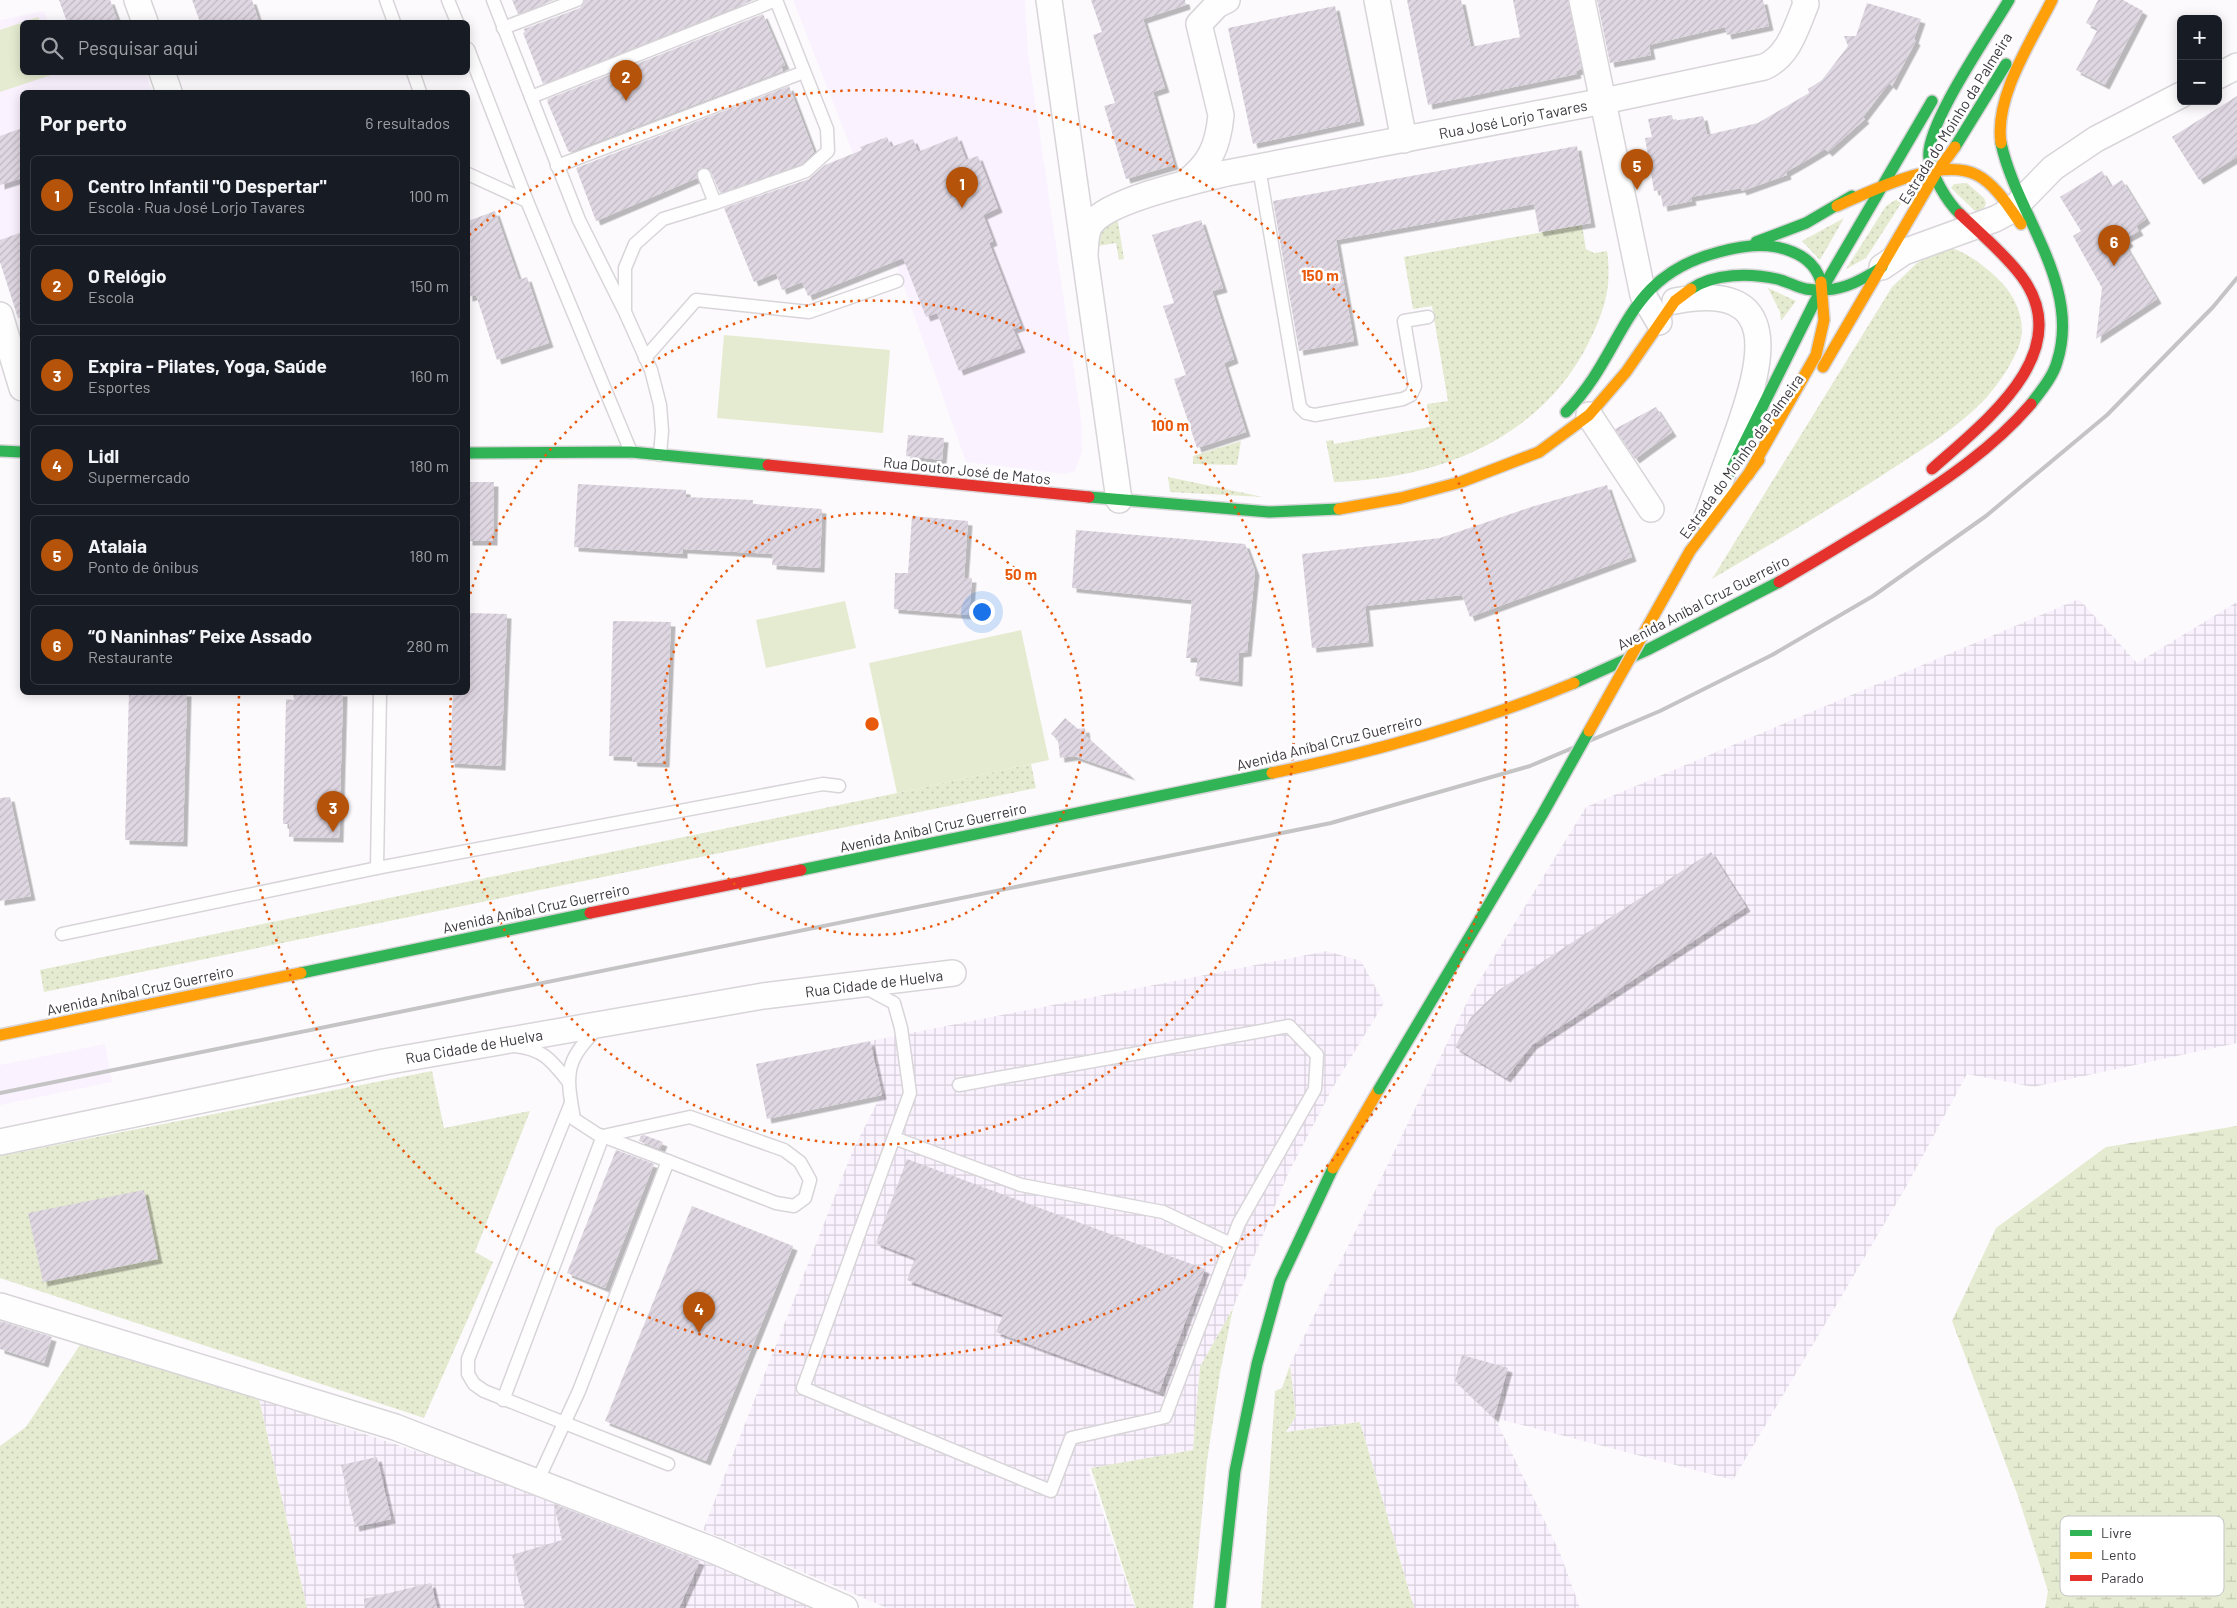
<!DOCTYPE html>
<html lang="pt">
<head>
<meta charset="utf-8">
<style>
	:root { --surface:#171b24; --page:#20242c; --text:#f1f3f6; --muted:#9ea1a6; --line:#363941; --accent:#b45309 }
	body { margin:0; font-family:Barlow,sans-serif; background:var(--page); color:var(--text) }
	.controls { position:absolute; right:15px; top:15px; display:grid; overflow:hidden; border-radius:8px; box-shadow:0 2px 12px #0003 }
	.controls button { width:45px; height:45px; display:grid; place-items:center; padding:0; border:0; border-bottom:1px solid var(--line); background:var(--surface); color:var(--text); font:25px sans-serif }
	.you { position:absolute; left:981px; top:611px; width:18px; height:18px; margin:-12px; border:4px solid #fff; border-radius:50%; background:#1a73e8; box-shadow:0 0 0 8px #1a73e833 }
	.badge { display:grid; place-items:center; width:32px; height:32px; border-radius:50%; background:var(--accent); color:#fff; font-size:16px; font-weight:700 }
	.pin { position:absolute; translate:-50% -41px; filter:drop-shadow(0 1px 2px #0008) }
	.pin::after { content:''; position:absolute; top:26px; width:18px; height:15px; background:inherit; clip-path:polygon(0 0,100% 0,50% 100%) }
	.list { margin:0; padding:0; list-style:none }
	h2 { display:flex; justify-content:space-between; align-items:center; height:65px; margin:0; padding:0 20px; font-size:21px }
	h2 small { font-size:16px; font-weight:400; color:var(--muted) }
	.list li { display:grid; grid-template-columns:32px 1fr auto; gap:15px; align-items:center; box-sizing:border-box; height:80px; margin:0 10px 10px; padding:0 10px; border:1px solid var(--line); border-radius:8px }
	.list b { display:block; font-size:19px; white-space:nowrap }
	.list p { margin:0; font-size:16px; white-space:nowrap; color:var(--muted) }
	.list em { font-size:16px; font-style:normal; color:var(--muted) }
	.icon { flex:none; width:28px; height:28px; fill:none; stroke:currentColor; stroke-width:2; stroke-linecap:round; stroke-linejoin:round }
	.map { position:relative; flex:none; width:2237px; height:1608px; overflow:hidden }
	.search { position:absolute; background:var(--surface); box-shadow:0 2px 12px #0003; left:20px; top:20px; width:450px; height:55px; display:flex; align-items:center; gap:12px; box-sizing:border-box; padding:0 18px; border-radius:8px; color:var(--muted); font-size:19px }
	.panel { position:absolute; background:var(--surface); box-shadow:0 2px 12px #0003; left:20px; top:90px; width:450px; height:605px; border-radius:8px }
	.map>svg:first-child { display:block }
	.built { fill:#faf2fe }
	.industrial { fill:url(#industrial-grid) }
	.green { fill:url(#green-dots) }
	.wetland { fill:url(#wetland-marsh) }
	.pitch { fill:#e5ebd0 }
	.building { fill:url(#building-hatch); filter:url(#shadow) }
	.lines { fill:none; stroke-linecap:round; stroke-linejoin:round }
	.lane-casing { stroke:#d8d5d9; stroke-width:15 }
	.street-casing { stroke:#d8d5d9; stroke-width:28 }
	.fast-casing { stroke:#d8d5d9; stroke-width:14 }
	.slow-casing { stroke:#d8d5d9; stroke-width:14 }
	.jam-casing { stroke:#d8d5d9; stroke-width:14 }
	.lane { stroke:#fffeff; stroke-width:12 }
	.street { stroke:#fffeff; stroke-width:25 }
	.fast { stroke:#30b455; stroke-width:11 }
	.slow { stroke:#ff9f0a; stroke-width:11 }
	.jam { stroke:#e5322d; stroke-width:11 }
	.rail { stroke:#c5c4c5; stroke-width:4 }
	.fast-bridge-casing { stroke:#d8d5d9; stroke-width:14; stroke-linecap:butt }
	.slow-bridge-casing { stroke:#d8d5d9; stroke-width:14; stroke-linecap:butt }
	.fast-bridge { stroke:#30b455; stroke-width:11 }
	.slow-bridge { stroke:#ff9f0a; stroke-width:11 }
	.ring { fill:none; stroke:#e8590c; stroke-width:2.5; stroke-dasharray:2.5 5 }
	.labels { text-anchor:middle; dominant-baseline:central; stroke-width:5; stroke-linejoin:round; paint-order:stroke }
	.street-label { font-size:15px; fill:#3d3a3f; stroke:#fff }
	.key { fill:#fff; stroke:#c5c4c5; stroke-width:1 }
	.key-label { font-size:14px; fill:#3d3a3f }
	.centre { fill:#e8590c; stroke:#fff; stroke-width:2.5 }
	.ring-label { font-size:15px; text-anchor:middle; font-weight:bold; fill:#e8590c; stroke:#fff; stroke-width:5; stroke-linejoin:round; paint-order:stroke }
</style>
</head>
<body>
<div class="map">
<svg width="2237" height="1608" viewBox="0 0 2237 1608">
	<defs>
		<pattern id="industrial-grid" width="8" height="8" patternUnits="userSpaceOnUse" patternTransform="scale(1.25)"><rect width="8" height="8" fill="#faf2fe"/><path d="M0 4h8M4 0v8" fill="none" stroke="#d7d0db"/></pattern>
		<pattern id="green-dots" width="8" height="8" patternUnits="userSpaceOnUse" patternTransform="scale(1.25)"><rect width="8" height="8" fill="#e5ebd0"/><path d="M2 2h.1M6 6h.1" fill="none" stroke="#c5cab4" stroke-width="1.8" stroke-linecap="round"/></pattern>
		<pattern id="wetland-marsh" width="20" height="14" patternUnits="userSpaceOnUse" patternTransform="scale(1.25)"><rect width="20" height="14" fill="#e5ebd0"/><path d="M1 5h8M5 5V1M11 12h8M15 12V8" fill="none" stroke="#c5cab4"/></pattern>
		<pattern id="building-hatch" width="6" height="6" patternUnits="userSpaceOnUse" patternTransform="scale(1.25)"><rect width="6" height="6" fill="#dfd7e2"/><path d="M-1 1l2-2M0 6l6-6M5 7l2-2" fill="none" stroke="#c0b9c3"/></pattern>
		<filter id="shadow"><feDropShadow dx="4.5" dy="4.5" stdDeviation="0" flood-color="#0004"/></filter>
	</defs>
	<rect width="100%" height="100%" fill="#fcfafd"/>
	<g class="built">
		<polygon points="793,0 1025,0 1028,52 1082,425 1082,452 1075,471 1064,474 966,462 895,261"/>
		<polygon points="44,11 48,22 22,22 22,72 146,73 152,92 22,92 22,304 14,306 0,262 0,20"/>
		<polygon points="105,1044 112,1082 0,1105 0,1065"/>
	</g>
	<g class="industrial">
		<polygon points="2079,599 2137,663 2237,602 2237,1043 2033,1087 1967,1074 1906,1187 1733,1480 1495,1418 1560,1553 1580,1608 1414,1608 1360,1422 1286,1432 1296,1415 1290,1365 1470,996 1586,807"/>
		<polygon points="1327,951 1361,961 1384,1003 1332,1089 1288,1174 1233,1308 1200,1367 1193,1450 1088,1469 1135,1608 887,1608 703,1530 853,1150 881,1095 870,1041"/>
		<polygon points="259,1399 533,1490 822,1608 307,1608"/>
	</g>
	<g class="green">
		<polygon points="1967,183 1984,198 1986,203 1983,211 1977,213 1951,188 1954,184"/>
		<polygon points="1909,191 1866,258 1846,269 1886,206"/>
		<polygon points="1117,216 1124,259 1119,260 1116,243 1097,246 1096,235"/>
		<polygon points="1844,218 1820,260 1802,241"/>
		<path d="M1582 225 1586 249 1594 253 1607 251C1612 287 1605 309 1589 342 1541 439 1438 479 1334 482L1326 441 1333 440 1334 444 1430 427 1427 404 1448 401 1432 306 1413 309 1404 257Z"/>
		<path d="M1947 248C1964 248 1992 272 2003 284 2017 300 2026 322 2020 343 2013 363 2000 382 1986 398 1960 426 1924 448 1892 469 1833 507 1773 543 1712 579L1892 287 1917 263Z"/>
		<polygon points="1768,288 1796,301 1781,321 1780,312"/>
		<polygon points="1241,441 1237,465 1193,464 1193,456"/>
		<polygon points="1168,477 1263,497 1170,492"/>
		<polygon points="1031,764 1036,788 44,992 40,970 897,793"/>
		<polygon points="432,1071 444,1128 530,1111 475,1252 493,1262 424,1418 0,1278 0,1156"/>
		<polygon points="1233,1308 1220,1373 1207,1461 1193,1608 1136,1608 1091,1468 1193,1450 1200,1367"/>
		<polygon points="80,1345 259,1399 307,1608 0,1608 0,1446 26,1427"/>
		<polygon points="1290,1365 1296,1416 1286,1432 1360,1422 1414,1608 1261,1608 1275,1391 1282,1388"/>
	</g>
	<polygon class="wetland" points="2237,1126 2237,1608 2045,1608 2048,1591 2018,1496 1952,1321 1996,1228 2106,1147"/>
	<g class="pitch">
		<polygon points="38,17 40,22 22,22 22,72 57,73 0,92 0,30"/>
		<polygon points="724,335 890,350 883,433 717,418"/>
		<polygon points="845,601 856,648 766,668 756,620"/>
		<polygon points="1021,630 1049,760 897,793 869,663"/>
	</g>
	<g class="building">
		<polygon points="59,0 110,0 118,22 67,22"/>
		<polygon points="192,0 252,0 259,22 200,22"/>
		<polygon points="512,0 554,0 518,14"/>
		<polygon points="585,0 754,0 543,84 523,33 525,32 524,29 580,8"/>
		<polygon points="1091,0 1185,0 1186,5 1143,19 1165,88 1153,92 1174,165 1126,179 1104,106 1115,103 1093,35 1102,32"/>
		<polygon points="1407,0 1461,0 1471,47 1520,37 1513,0 1568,0 1582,69 1576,71 1577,74 1428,105"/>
		<polygon points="1597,0 1763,0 1769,26 1727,35 1725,27 1649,45 1651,55 1610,63"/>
		<polygon points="2098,0 2123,0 2143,11 2105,85 2076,70 2098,29 2086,23"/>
		<polygon points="1867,3 1921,19 1914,39 1916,41 1892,86 1889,83 1863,117 1865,119 1828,152 1825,149 1807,160 1786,172 1787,175 1742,191 1741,188 1691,197 1692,201 1663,207 1660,190 1654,191 1645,138 1652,137 1648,119 1672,115 1673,121 1703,116 1707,135 1758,123 1809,93 1808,89 1822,80 1848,46 1844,36 1856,36"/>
		<polygon points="1335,6 1360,121 1253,144 1228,28"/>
		<polygon points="763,14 785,65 781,66 783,71 570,152 568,151 547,101 548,99"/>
		<polygon points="789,86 814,152 802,164 720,193 711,172 709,168 702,167 697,170 697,178 596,221 576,168"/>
		<polygon points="2237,96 2237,157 2199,180 2172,137"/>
		<polygon points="22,128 22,178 0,185 0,136"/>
		<polygon points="957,136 966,160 978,156 998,208 983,215 993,241 989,243 1021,326 1013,329 1021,348 959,371 937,313 926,317 903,258 808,296 802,282 782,290 776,273 754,282 724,208 809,179 825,165 862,150 860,147 887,137 891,147 913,139 918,152"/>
		<polygon points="1577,146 1591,223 1539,232 1534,204 1336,240 1354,341 1299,351 1273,201"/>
		<polygon points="2102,171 2111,187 2122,180 2146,219 2136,226 2139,231 2126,238 2129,242 2125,245 2157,299 2096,339 2102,288 2073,236 2081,231 2060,197"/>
		<polygon points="495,211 519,280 527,277 549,343 497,360 476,295 468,297 468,221"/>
		<polygon points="1201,220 1223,288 1212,291 1234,359 1224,363 1246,432 1197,448 1174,379 1186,375 1163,306 1174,303 1152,235"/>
		<polygon points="22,232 22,317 18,318 0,262 0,240"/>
		<polygon points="1656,407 1672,432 1635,459 1615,429"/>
		<polygon points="908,435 944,438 942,460 906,456"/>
		<polygon points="468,482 494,482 493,541 468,541"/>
		<polygon points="578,484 686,490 686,497 753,500 753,504 822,509 820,568 772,565 773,554 683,549 683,554 574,547"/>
		<polygon points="1607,485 1632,557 1470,617 1462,595 1365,606 1369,642 1312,648 1302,554 1440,538 1531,507"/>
		<polygon points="912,516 968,521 964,578 972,578 969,615 894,609 895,573 908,573"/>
		<polygon points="1076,530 1245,544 1255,571 1247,652 1239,653 1238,682 1195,676 1198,658 1186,658 1192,600 1072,588"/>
		<polygon points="468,613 507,614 501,766 450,763 453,692 468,692"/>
		<polygon points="613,621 671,622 665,763 633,762 632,757 609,756"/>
		<polygon points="129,692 187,692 183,842 125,840"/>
		<polygon points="293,692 343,692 339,838 289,837 289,824 283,824 286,699 294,700"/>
		<polygon points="1065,718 1078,729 1085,728 1086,736 1131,776 1074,756 1060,758 1058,740 1051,734"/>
		<polygon points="10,797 31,896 0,901 0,798"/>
		<polygon points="1711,852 1746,907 1532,1045 1506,1078 1455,1047 1471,1017 1499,990"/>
		<polygon points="870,1041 882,1095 767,1119 756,1064"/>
		<polygon points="644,1135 663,1142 660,1149 639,1141 641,1136"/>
		<polygon points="616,1150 654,1164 605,1288 567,1273"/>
		<polygon points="907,1159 1205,1269 1159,1392 996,1332 1003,1315 907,1280 915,1258 876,1243"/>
		<polygon points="144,1190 158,1259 43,1282 28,1213"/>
		<polygon points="692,1206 793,1246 706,1461 605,1421"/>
		<polygon points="0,1321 52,1337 44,1363 0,1349"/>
		<polygon points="1462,1355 1508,1368 1494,1418 1455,1381"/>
		<polygon points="377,1457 391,1519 355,1527 341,1465"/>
		<polygon points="554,1504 700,1561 679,1608 525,1608 512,1555 562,1540"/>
		<polygon points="431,1583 437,1608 365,1608 364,1599"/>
	</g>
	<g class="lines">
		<g class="lane-casing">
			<g id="lane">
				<polyline points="386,0 394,22"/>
				<polyline points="448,0 457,22"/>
				<polyline points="493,0 579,220 625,312 651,370 660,405 662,431 660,455"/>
				<polyline points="503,28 577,0"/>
				<polyline points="468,49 527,201 468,174"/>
				<polyline points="413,72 420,92"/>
				<polyline points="531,97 776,0"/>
				<polyline points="557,166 804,72"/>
				<polyline points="1259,168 1300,407 1306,413 1315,415 1403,399 1411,395 1415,386 1404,321 1428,317"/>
				<polyline points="704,175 715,203"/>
				<polyline points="527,201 631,452"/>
				<polyline points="625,309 625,268 635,244 663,219 715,203 806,171 828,151 827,129 776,0"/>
				<polyline points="645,358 696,300 809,312 897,281"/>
				<polyline points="377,868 380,692"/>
				<polyline points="62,934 377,868 823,784 839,786"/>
				<polyline points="864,987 894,1003 901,1028 910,1093 803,1388 1051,1491 1071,1438 1165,1417 1239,1223 1315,1089 1317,1055 1289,1026 959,1085"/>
				<path d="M515 1046C543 1049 551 1060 568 1081"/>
				<polyline points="571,1103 468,1359 468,1374 474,1384 484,1391 668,1464"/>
				<polyline points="894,1138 1021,1185 1163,1212 1231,1244"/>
				<polyline points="503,1400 603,1136 690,1117 784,1150 800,1162 810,1180 805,1198 794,1206 776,1203 668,1161"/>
				<path d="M537 1482 579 1391 668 1161 597 1134 574 1119C566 1073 564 1062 598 1028"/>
			</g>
		</g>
		<g class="street-casing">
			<g id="street">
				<polyline points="137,0 145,22"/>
				<polyline points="1049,0 1119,500"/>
				<polyline points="1377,0 1404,140"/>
				<polyline points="1582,0 1643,295 1659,322"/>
				<polyline points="162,72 169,92"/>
				<polyline points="2218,76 2237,66"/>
				<path d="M1184 184C1210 164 1218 147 1221 115L1199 24 1217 5 1227 0"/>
				<path d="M1085 253C1086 244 1085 232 1091 224 1108 200 1198 180 1227 173L1604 101 1764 67C1789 56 1796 28 1806 4L1805 0"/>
				<polyline points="1882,267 1904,252 1995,219 2012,210 2053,168 2096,139 2181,95"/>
				<path d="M1675 301C1785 280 1762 362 1738 431 1728 459 1718 488 1707 517"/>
				<polyline points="0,315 22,388"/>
				<polyline points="1589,415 1651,509"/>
				<polyline points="0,1142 384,1062 763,996 953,973"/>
				<polyline points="0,1306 395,1427 715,1551 845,1608"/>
			</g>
		</g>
		<g class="fast-casing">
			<g id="fast">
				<path d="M2001 143C2016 214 2082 285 2057 362 2053 377 2040 392 2031 404"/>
				<polyline points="1955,147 2006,64"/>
				<path d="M1960 214C1947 202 1932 176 1929 158 1924 127 1991 31 2009 0"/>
				<polyline points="1756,242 1806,223 1852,196"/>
				<path d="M1691 289C1714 273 1750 273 1777 279 1787 281 1796 287 1806 289 1836 294 1858 283 1882 267"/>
				<path d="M1566 412C1627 350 1621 277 1719 252 1737 247 1758 243 1776 247 1796 251 1815 260 1821 282"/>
				<polyline points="0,451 22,452"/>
				<polyline points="468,453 631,452 768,465"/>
				<polyline points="1729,474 1814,303 1932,101"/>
				<polyline points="1089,497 1269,512 1339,509"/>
				<polyline points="1574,683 1647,650 1779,582"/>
				<polyline points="801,870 1272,773"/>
				<polyline points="301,973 590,913"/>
				<polyline points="1220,1608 1235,1471 1257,1364 1280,1281 1333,1168"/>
			</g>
		</g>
		<g class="slow-casing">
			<g id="slow">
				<path d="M2001 143C1994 97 2032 40 2052 0"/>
				<path d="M1837 206C1871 191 1941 156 1977 175 1996 185 2009 207 2021 224"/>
				<polyline points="1823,367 1936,173 1955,147"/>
				<polyline points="1748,475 1816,355 1824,320 1821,282"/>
				<polyline points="1339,509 1401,498 1461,482 1539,452 1589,415 1626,372 1675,301 1691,289"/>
				<polyline points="1690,551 1759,460"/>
				<path d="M1272 773C1370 753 1481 722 1574 683"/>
				<polyline points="0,1035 301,973"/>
				<polyline points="1333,1168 1379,1089"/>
			</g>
		</g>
		<g class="jam-casing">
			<g id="jam">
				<polyline points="768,465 1089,497"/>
				<path d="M1932 469C1983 423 2078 353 2022 277 2006 255 1980 233 1960 214"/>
				<path d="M1779 582C1819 559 1858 535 1897 511 1946 480 1993 448 2031 404"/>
				<polyline points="590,913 801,870"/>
			</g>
		</g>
		<use href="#lane" class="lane"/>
		<use href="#street" class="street"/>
		<use href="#fast" class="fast"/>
		<use href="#slow" class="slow"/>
		<use href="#jam" class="jam"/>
		<polyline class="rail" points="0,1093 1331,823 1530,766 1660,711 1772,655 1873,596 1986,516 2107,415 2213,307 2237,278"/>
		<g class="fast-bridge-casing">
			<polyline id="fast-bridge" points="1379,1089 1542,815 1589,731"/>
		</g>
		<g class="slow-bridge-casing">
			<polyline id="slow-bridge" points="1589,731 1690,551"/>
		</g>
		<use href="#fast-bridge" class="fast-bridge"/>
		<use href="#slow-bridge" class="slow-bridge"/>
	</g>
	<g class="ring">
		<circle cx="872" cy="724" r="211"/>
		<path d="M468 601A422 422 0 1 1 451 695"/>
		<path d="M469 235A634 634 0 1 1 239 696"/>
	</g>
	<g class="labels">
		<g class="street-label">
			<text transform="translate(1955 118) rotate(-58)">Estrada do Moinho da Palmeira</text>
			<text transform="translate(1513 119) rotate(-11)">Rua José Lorjo Tavares</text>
			<text transform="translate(1741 456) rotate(-54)">Estrada do Moinho da Palmeira</text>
			<text transform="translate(967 470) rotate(6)">Rua Doutor José de Matos</text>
			<text transform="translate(1703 602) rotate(-27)">Avenida Aníbal Cruz Guerreiro</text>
			<text transform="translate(1329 742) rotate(-14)">Avenida Aníbal Cruz Guerreiro</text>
			<text transform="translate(933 827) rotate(-12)">Avenida Aníbal Cruz Guerreiro</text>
			<text transform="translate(536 908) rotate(-12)">Avenida Aníbal Cruz Guerreiro</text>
			<text transform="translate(874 983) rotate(-7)">Rua Cidade de Huelva</text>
			<text transform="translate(140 990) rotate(-12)">Avenida Aníbal Cruz Guerreiro</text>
			<text transform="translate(474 1046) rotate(-10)">Rua Cidade de Huelva</text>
		</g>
	</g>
	<rect x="2060" y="1516" width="164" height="80" rx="8" class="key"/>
	<rect x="2070" y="1530" width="22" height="6" fill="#30b455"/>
	<rect x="2070" y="1552" width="22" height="7" fill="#ff9f0a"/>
	<rect x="2070" y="1575" width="22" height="6" fill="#e5322d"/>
	<g class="key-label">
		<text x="2101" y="1538">Livre</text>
		<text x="2101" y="1560">Lento</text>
		<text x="2101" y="1583">Parado</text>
	</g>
	<circle cx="872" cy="724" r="8" class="centre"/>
	<g class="ring-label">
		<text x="1320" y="281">150 m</text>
		<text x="1170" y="431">100 m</text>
		<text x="1021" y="580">50 m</text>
	</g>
</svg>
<div class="controls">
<button>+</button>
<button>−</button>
</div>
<div class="you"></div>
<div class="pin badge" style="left:962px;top:208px">1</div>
<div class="pin badge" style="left:626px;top:101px">2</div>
<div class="pin badge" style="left:333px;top:832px">3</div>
<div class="pin badge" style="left:699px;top:1333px">4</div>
<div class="pin badge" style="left:1637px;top:190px">5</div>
<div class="pin badge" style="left:2114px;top:266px">6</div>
<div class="search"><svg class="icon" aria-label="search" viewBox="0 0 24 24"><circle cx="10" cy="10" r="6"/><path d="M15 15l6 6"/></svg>Pesquisar aqui</div>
<section class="panel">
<h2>Por perto<small>6 resultados</small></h2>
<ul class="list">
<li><span class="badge">1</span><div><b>Centro Infantil &quot;O Despertar&quot;</b><p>Escola · Rua José Lorjo Tavares</p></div><em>100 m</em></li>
<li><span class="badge">2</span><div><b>O Relógio</b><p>Escola</p></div><em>150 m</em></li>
<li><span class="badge">3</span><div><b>Expira - Pilates, Yoga, Saúde</b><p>Esportes</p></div><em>160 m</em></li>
<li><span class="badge">4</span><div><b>Lidl</b><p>Supermercado</p></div><em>180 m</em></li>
<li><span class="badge">5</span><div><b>Atalaia</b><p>Ponto de ônibus</p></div><em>180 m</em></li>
<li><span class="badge">6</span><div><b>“O Naninhas” Peixe Assado</b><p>Restaurante</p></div><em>280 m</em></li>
</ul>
</section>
</div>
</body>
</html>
